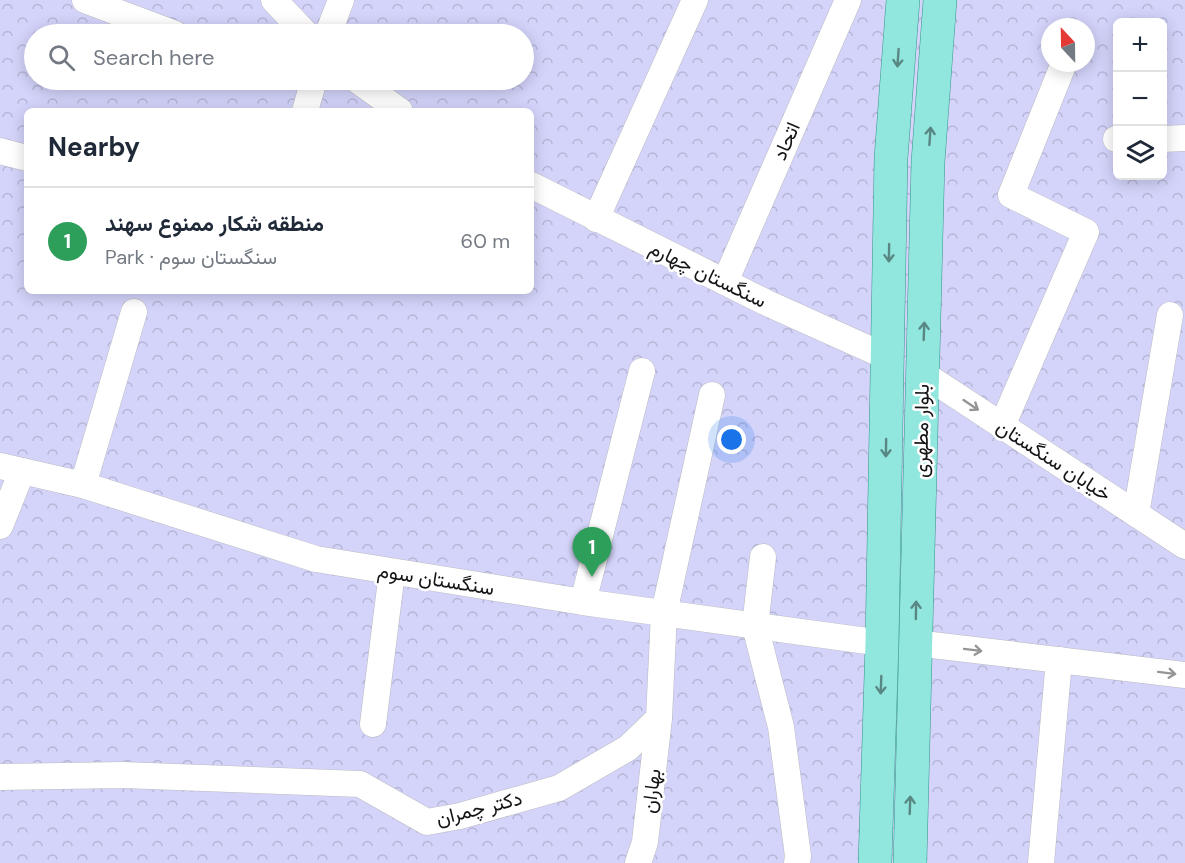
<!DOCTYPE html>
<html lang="en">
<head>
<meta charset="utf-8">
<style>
	:root { --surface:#fff; --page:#f2f2f3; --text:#1f2937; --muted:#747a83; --line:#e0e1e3; --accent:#2563eb }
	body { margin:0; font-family:"DM Sans",Vazirmatn,sans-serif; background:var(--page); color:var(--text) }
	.controls { position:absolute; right:18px; top:18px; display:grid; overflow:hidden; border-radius:9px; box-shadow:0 3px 15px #0003 }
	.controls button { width:54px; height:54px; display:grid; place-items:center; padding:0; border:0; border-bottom:2px solid var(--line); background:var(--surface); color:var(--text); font:30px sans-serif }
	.compass { position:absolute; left:1041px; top:18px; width:54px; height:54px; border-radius:50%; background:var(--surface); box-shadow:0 3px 15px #0003; rotate:338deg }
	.you { position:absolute; left:732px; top:440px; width:21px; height:21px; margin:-15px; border:4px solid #fff; border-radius:50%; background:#1a73e8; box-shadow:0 0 0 9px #1a73e833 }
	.badge { display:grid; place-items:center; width:39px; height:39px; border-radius:50%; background:var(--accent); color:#fff; font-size:20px; font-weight:700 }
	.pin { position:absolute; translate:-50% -50px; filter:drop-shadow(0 2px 3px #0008) }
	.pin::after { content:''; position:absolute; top:32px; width:21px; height:18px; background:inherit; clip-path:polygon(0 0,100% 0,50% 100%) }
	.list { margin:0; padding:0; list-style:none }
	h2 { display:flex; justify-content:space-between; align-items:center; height:78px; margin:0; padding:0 24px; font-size:26px }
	h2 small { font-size:20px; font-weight:400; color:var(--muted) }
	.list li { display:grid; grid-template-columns:39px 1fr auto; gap:18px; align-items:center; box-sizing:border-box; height:108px; padding:0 24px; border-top:2px solid var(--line) }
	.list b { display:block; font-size:22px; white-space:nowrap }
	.list p { margin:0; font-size:20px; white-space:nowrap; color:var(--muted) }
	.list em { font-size:20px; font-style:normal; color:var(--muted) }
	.icon { flex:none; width:33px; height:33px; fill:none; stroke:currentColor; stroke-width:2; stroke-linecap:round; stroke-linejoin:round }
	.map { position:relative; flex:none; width:1185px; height:863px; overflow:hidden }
	.search { position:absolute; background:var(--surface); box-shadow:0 3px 15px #0003; left:24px; top:24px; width:510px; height:66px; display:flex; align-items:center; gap:15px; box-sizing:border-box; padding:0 21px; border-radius:33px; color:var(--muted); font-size:22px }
	.panel { position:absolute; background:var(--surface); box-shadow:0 3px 15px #0003; left:24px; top:108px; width:510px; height:186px; border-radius:9px }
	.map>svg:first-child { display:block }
	.forest { fill:url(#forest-crowns); fill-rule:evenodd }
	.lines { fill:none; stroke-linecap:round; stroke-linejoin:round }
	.minor-casing { stroke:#b9bac1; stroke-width:27 }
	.major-casing { stroke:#369389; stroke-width:34 }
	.minor { stroke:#fff; stroke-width:26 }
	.major { stroke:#91e7dd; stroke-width:33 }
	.oneway { stroke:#598884 }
	.oneway2 { stroke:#959597 }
	.labels { text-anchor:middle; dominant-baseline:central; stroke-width:5; stroke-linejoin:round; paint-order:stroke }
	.street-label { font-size:20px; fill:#141417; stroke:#fff }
</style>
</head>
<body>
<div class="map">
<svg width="1185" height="863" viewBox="0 0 1185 863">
	<defs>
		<pattern id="forest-crowns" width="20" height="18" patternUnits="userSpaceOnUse" patternTransform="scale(1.5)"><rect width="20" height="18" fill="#d4d4fb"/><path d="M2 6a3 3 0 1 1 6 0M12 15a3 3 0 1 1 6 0" fill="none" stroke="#b5b5d6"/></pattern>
	</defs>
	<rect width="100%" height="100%" fill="#fbfbfe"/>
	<path class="forest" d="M0 0H1185V863H0ZM1118 22H1162V176H1118ZM1050 27H1086V63H1050ZM34 34H524V80H34ZM27 111H531V291H27Z"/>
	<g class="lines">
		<g class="minor-casing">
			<g id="minor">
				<polyline points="85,0 175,34"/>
				<polyline points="274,0 306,34"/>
				<polyline points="328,34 341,0"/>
				<polyline points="357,80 400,111"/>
				<polyline points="305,111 314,80"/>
				<polyline points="1116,139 1118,139"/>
				<polyline points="1162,139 1185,138"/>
				<polyline points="0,151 27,158"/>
				<polyline points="531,185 765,302 887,357"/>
				<polyline points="596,219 695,0"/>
				<polyline points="725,282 848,0"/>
				<polyline points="922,373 1185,546"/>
				<polyline points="1002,426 1086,232 1011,195 1064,63"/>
				<polyline points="0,466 83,485 316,559 583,602 882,643"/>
				<polyline points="83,485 134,312"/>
				<polyline points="1136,514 1170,315"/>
				<polyline points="0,526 22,471"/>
				<polyline points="763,557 755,626 781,727 798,856 797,863"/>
				<polyline points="583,602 642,371"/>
				<polyline points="915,643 1185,675"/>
				<polyline points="373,724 392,572"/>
				<polyline points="0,777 123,775 360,784 427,822 460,816 559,788 628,748 659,718 664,613 712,395"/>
				<polyline points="638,863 645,842 659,718"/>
				<polyline points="1041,863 1059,660"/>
			</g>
		</g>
		<g class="major-casing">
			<g id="major">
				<polyline points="875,863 882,643 891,158 903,0"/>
				<polyline points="910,863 928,162 940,0"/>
			</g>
		</g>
		<use href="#minor" class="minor"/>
		<use href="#major" class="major"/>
	</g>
	<defs><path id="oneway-shaft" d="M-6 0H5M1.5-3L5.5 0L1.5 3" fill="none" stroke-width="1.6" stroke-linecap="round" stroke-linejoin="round" transform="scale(1.5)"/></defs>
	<g class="oneway">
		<use href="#oneway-shaft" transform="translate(898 58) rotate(94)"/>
		<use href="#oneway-shaft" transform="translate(930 136) rotate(-86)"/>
		<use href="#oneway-shaft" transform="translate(889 253) rotate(91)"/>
		<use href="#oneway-shaft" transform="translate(924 331) rotate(-88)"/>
		<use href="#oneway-shaft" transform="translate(886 448) rotate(91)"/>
		<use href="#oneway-shaft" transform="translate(916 610) rotate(-89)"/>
		<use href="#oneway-shaft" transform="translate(881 685) rotate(92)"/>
		<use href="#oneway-shaft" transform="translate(910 805) rotate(-88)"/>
	</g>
	<g class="oneway2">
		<use href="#oneway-shaft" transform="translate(971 405) rotate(34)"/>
		<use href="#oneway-shaft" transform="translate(973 650) rotate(7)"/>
		<use href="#oneway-shaft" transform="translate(1167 673) rotate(7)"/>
	</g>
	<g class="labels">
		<g class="street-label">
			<text transform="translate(786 141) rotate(-66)">اتحاد</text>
			<text transform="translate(708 274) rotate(26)">سنگستان چهارم</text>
			<text transform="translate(921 431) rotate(-89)">بلوار مطهری</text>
			<text transform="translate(1054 460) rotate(33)">خیابان سنگستان</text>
			<text transform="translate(436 579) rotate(9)">سنگستان سوم</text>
			<text transform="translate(651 791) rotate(-83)">بهاران</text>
			<text transform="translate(479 808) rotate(-14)">دکتر چمران</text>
		</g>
	</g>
</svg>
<div class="controls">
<button>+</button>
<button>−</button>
<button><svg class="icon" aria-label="layers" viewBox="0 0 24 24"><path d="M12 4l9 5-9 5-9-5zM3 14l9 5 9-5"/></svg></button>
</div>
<svg class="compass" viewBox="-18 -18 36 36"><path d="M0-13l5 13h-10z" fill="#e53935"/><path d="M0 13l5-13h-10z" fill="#747a83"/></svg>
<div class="you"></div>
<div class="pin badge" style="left:592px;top:577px;background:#2e9e5b">1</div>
<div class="search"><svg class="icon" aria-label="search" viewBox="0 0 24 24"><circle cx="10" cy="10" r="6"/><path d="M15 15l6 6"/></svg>Search here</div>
<section class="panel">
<h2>Nearby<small></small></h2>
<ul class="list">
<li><span class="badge" style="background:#2e9e5b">1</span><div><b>منطقه شکار ممنوع سهند</b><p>Park · سنگستان سوم</p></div><em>60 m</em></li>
</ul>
</section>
</div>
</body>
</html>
